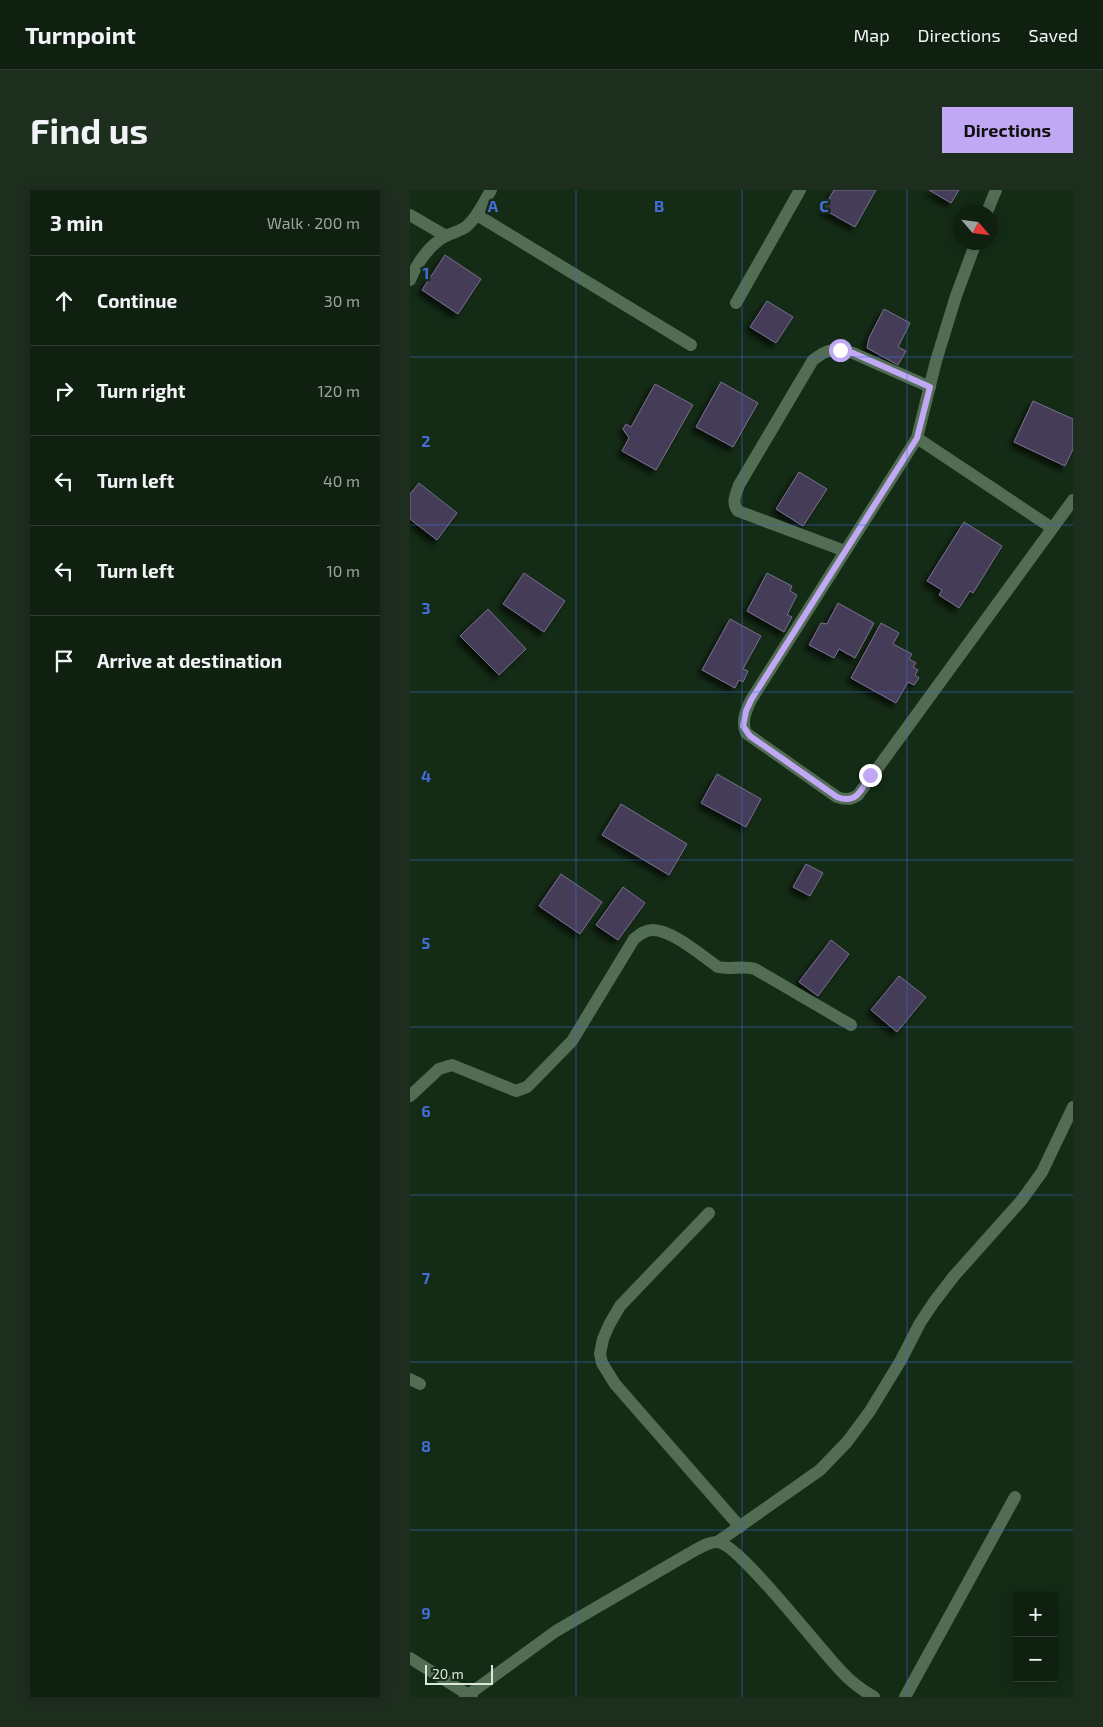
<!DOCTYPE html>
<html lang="en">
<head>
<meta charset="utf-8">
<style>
	:root { --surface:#0f2010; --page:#1d2d1e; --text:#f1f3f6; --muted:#9ba39f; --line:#2f3e30; --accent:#c0a8f4 }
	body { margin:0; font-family:"Exo 2",sans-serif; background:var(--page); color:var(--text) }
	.controls { position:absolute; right:15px; bottom:15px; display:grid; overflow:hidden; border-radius:0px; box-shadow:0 2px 12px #0003 }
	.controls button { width:45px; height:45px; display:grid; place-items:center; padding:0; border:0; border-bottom:1px solid var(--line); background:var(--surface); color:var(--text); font:25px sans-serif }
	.compass { position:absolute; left:543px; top:15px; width:45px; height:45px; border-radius:50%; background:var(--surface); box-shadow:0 2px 12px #0003; rotate:118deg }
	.scale { position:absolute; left:15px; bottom:12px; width:68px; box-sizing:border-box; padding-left:5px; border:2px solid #dae8da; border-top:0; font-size:14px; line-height:18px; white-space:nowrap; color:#dae8da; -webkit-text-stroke:4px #142b16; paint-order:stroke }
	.stop { position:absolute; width:15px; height:15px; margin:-11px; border:4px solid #c0a8f4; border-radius:50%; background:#fff }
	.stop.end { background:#c0a8f4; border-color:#fff; box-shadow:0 1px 5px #0008 }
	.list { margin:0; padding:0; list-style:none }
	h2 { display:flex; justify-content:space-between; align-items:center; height:65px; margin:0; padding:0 20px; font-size:21px }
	h2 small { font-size:16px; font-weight:400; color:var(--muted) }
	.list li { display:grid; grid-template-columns:32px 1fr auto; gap:15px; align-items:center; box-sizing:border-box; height:90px; padding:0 20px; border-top:1px solid var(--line) }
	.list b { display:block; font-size:19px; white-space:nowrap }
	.list em { font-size:16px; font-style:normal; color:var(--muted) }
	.icon { flex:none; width:28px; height:28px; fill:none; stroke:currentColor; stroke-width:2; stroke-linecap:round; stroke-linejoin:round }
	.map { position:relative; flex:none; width:663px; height:1507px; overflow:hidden; border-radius:0px }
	header { display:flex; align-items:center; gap:30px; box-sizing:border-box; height:70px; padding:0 25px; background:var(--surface); border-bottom:1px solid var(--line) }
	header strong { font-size:24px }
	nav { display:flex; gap:28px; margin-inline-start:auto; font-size:18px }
	.intro { display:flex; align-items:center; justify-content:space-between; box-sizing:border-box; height:120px; padding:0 30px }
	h1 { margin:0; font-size:35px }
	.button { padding:12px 22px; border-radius:0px; background:var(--accent); color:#111; font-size:18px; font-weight:700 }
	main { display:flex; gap:30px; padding:0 30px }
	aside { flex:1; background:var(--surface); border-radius:0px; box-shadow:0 2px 12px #0003 }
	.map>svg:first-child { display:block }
	.building { fill:#453d59; stroke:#786f8e; filter:url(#shadow) }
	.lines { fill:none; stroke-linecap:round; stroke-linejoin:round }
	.street { stroke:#536c54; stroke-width:12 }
	.route { stroke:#c0a8f4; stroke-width:6 }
	.grid { fill:none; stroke:#436dd8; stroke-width:1; stroke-opacity:0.55 }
	.grid-label { font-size:16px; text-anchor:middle; font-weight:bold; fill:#436dd8; stroke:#142b16; stroke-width:5; stroke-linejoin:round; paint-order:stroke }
</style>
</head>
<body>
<header>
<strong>Turnpoint</strong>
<nav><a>Map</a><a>Directions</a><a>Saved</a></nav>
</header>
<div class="intro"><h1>Find us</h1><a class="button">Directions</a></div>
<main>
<aside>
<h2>3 min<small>Walk · 200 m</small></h2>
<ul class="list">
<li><svg class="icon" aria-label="ahead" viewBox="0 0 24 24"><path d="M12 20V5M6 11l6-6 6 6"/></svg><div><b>Continue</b></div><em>30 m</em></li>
<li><svg class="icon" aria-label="right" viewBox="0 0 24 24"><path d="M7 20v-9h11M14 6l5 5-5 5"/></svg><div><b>Turn right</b></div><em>120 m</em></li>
<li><svg class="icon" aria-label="left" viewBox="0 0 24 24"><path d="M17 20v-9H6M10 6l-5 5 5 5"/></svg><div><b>Turn left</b></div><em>40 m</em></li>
<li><svg class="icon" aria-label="left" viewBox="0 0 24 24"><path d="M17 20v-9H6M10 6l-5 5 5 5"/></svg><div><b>Turn left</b></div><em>10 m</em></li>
<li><svg class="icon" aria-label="arrive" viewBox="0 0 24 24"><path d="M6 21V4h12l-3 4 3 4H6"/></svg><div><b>Arrive at destination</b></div></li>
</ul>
</aside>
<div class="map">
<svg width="663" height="1507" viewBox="0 0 663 1507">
	<defs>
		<filter id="shadow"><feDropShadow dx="-4.5" dy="4.5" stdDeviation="2.5" flood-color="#0009"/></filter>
	</defs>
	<rect width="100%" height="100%" fill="#142b16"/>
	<g class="building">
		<polygon points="424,0 466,0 445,37 413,19"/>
		<polygon points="519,0 549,0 541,13"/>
		<polygon points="35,65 71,89 48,124 12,100"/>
		<polygon points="357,111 383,127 366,153 340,137"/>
		<polygon points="474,119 500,133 488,157 496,161 488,175 457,158 459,148"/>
		<polygon points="311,192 348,213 323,257 286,237"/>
		<polygon points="245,194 283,215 246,280 212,261 219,248 213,239 216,234 221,237"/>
		<polygon points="623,211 663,229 663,259 655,276 604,252"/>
		<polygon points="389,282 417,299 393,336 366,319"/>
		<polygon points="9,293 47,323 27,350 0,329 0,304"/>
		<polygon points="554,332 592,356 563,403 560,401 549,418 529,405 532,400 517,391"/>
		<polygon points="114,383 155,411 134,442 93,414"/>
		<polygon points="357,383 382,396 380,401 387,405 377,425 382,427 374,442 337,421"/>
		<polygon points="428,413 464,433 445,468 429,459 424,468 399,455 411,433 417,434"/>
		<polygon points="78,419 116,459 89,485 50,446"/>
		<polygon points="320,429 351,446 333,479 338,481 333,492 329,490 325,498 292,480"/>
		<polygon points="471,433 489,443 483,454 502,464 499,469 506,473 503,477 508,480 505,485 509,488 504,495 498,492 486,513 441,488"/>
		<polygon points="307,584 351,609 336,637 291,613"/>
		<polygon points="211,614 277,654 259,685 192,645"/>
		<polygon points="396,674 413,683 400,706 383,697"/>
		<polygon points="151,684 192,712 170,744 129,716"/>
		<polygon points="213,697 235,713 208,750 186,735"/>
		<polygon points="421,750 439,764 408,806 389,792"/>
		<polygon points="489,786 516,807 487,842 461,820"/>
	</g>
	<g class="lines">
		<g class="street">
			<polyline points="577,22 586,0"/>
			<polyline points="0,25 36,46"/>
			<polyline points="67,25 281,155"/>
			<path d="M566 52 546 106 526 171 507 248 341 510C336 521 331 531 336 543L427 607C435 610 441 610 448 605L663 310"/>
			<path d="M0 90C7 73 20 54 36 46 44 42 51 41 57 36 68 26 74 12 81 0"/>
			<polyline points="326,113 390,0"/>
			<polyline points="507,248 642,338"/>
			<path d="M435 361 328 321C321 313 326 304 329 295L403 170C419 158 423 158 443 163L520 197"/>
			<path d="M0 906 29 879 42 875 106 901 117 897 162 851 224 749C229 745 235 740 242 740 261 739 292 766 308 777 321 780 332 775 345 779L441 835"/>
			<polyline points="299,1023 210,1116 199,1135 193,1149 190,1164 192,1173 205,1194 330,1337"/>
			<polyline points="0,1189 10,1194"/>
			<polyline points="309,1351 410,1280 437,1252 460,1221 491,1170 510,1133 524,1112 544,1086 611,1011 632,982 663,917"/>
			<polyline points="0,1468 62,1507"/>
			<path d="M55 1507 146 1441 280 1363C288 1359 299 1351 308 1352 329 1354 411 1461 431 1481 441 1492 452 1500 464 1507"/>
			<polyline points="495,1507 605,1307"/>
		</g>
	</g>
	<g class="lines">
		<path class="route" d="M430 160 443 163 520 197 507 248 341 510 336 521 333 536 340 546 427 607C447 615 452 599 460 585"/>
	</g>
	<path class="grid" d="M166 0V1507M332 0V1507M497 0V1507M0 167H663M0 335H663M0 502H663M0 670H663M0 837H663M0 1005H663M0 1172H663M0 1340H663"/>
	<g class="grid-label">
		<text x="83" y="22">A</text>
		<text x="249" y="22">B</text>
		<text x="414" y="22">C</text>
		<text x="16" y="89">1</text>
		<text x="16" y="257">2</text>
		<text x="16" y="424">3</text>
		<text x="16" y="592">4</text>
		<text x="16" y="759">5</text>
		<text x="16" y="927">6</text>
		<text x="16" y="1094">7</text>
		<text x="16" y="1262">8</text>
		<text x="16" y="1429">9</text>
	</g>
</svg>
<div class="controls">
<button>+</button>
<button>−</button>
</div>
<svg class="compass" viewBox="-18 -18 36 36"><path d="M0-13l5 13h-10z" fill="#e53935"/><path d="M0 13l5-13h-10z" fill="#9ba39f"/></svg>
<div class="scale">20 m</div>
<div class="stop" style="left:430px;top:160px"></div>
<div class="stop end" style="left:460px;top:585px"></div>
</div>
</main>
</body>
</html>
